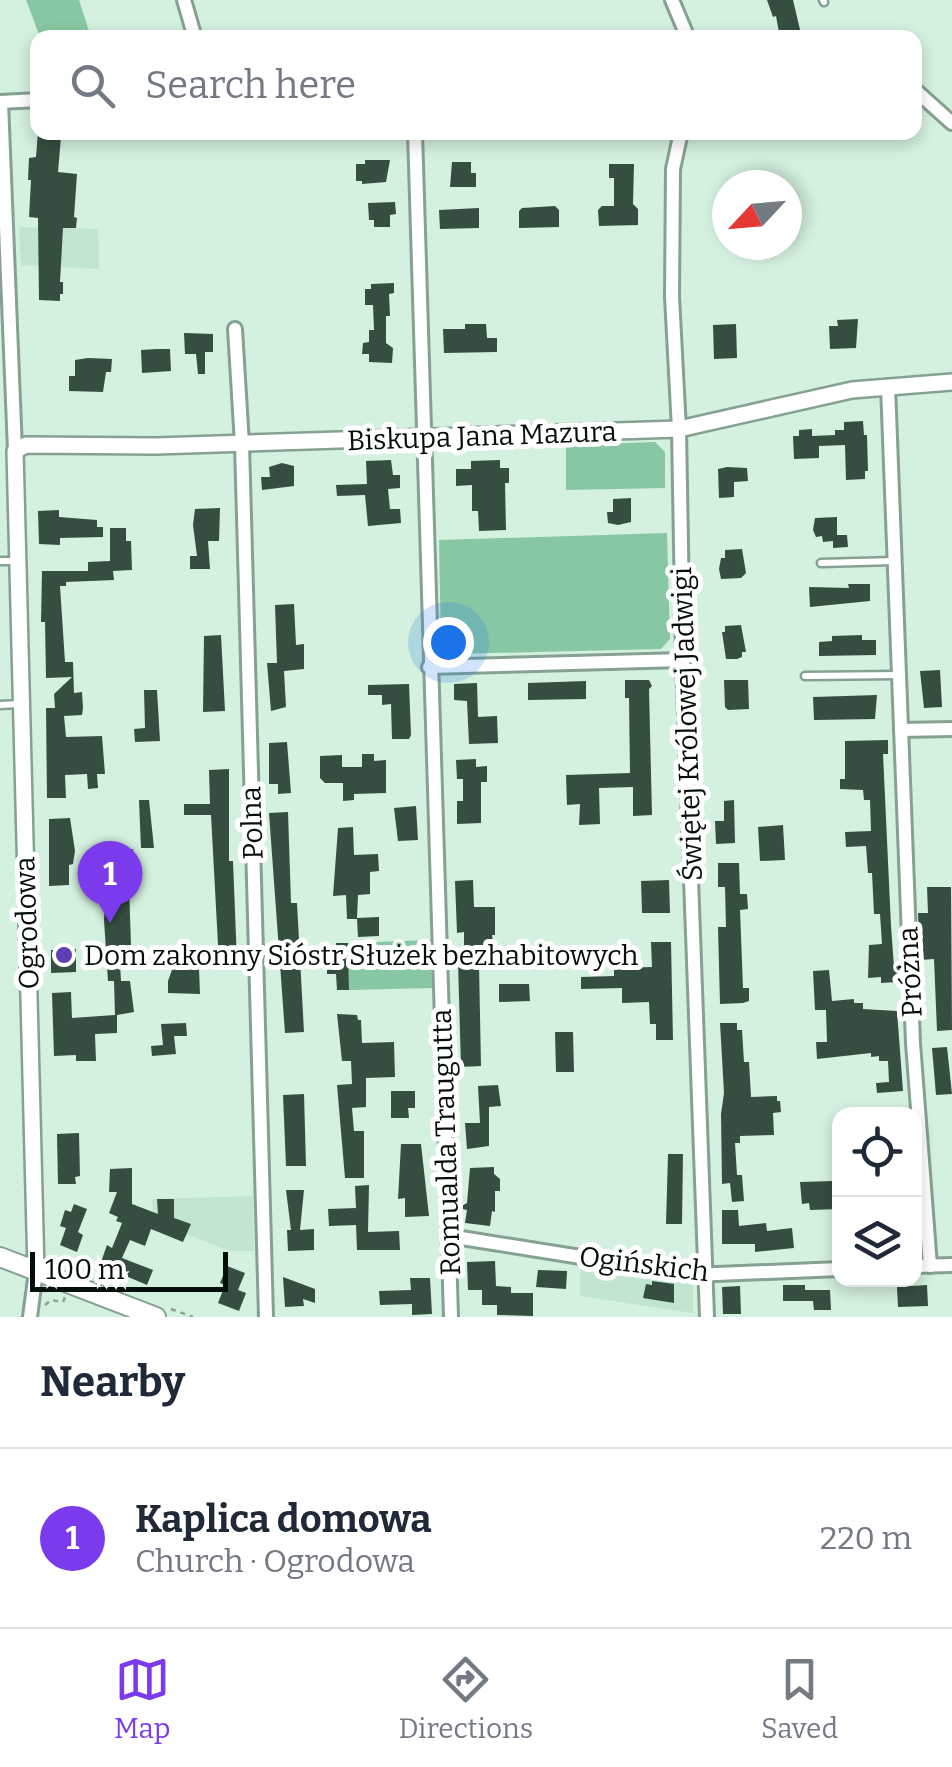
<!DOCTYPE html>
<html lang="en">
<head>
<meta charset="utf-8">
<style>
	:root { --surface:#fff; --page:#f2f2f3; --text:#1f2937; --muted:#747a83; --line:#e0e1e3; --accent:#7c3aed }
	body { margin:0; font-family:Bitter,serif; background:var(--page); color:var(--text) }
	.controls { position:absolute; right:30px; bottom:30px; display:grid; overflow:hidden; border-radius:20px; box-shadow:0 5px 15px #0003 }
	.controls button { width:90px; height:90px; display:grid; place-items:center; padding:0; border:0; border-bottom:2px solid var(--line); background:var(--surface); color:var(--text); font:50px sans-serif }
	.compass { position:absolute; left:712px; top:170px; width:90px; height:90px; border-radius:50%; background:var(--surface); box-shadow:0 5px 15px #0003; rotate:244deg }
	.scale { position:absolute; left:30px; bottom:25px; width:198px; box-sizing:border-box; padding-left:10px; border:5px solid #06100a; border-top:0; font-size:28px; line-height:35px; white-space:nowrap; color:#06100a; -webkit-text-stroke:8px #fff; paint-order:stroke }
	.you { position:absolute; left:448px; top:642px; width:35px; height:35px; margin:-25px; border:8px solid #fff; border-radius:50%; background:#1a73e8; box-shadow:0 0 0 15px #1a73e833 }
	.badge { display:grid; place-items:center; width:65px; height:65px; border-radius:50%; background:var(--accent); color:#fff; font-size:32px; font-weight:700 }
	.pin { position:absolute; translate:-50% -82px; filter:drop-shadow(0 2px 5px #0008) }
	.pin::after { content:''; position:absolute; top:52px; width:35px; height:30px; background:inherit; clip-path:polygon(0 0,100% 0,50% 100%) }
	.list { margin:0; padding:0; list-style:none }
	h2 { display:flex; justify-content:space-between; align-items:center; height:130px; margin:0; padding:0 40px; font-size:42px }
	h2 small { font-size:32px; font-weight:400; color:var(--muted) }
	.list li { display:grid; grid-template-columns:65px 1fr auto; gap:30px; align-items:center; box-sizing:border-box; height:180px; padding:0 40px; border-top:2px solid var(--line) }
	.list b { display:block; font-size:38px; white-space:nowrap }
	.list p { margin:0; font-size:32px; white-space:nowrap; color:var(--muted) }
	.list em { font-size:32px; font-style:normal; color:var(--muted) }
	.icon { flex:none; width:55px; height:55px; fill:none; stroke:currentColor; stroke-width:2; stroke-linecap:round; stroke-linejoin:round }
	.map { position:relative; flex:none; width:952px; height:1317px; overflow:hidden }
	.search { position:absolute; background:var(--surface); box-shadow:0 5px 15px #0003; left:30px; right:30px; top:30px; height:110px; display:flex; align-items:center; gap:25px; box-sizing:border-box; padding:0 35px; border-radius:20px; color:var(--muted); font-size:38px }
	.sheet { height:310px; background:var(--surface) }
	nav { display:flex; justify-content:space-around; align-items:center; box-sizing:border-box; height:140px; border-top:2px solid var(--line); background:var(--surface); font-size:28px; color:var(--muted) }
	nav a { display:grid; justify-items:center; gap:5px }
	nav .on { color:var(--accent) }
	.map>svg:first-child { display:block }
	.built { fill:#c1e5cf }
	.green { fill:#88c7a3 }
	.building { fill:#364e40 }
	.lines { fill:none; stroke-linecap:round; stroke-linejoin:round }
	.service-casing { stroke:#86a191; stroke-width:11 }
	.minor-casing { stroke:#86a191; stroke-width:18 }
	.tertiary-casing { stroke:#86a191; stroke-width:20 }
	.secondary-casing { stroke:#86a191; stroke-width:22 }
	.path { stroke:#8ca194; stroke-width:2.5; stroke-dasharray:5 5; stroke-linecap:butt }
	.service { stroke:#fff; stroke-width:6 }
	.minor { stroke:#fff; stroke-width:12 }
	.tertiary { stroke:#fff; stroke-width:15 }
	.secondary { stroke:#fff; stroke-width:18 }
	.poi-dot { fill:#5e3db5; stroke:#fff; stroke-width:4 }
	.labels { text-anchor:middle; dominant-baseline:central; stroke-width:10; stroke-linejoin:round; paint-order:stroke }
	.street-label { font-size:28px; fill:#06100a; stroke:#fff }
	.poi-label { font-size:28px; fill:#06100a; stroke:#fff; text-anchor:start }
</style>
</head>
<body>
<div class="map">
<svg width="952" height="1317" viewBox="0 0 952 1317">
	<rect width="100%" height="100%" fill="#d4f0de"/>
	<g class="built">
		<polygon points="19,227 98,229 99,269 21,265"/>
		<polygon points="253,1196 254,1251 230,1251 153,1221 152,1199"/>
		<polygon points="580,1266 693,1283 693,1313 580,1296"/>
	</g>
	<g class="green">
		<polygon points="26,0 79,0 91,37 40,37"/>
		<polygon points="655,442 665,452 665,488 566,490 566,445"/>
		<polygon points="667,533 670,639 661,649 452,654 441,645 439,540"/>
		<polygon points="431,940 432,988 349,990 348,943"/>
	</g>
	<g class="building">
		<polygon points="767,0 793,0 802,38 780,38 776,16 773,17"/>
		<polygon points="38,132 57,132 57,137 61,137 58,172 77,174 74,217 77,218 76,228 63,228 60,282 63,282 63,294 60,294 60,301 39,300 38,218 29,217 31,180 28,180 29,158 36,157"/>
		<polygon points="365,160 390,160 386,182 362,184 362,181 356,181 356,164 365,164"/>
		<polygon points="452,162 471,162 471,173 476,173 476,187 450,187"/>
		<polygon points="609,164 634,164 633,204 638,209 638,225 599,226 598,210 602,206 614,206 614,178 609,178"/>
		<polygon points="395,202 396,214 390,215 390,227 374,227 374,220 369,220 368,203"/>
		<polygon points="555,206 559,210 559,227 519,228 519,211 522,208"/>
		<polygon points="479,208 479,228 440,229 439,210"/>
		<polygon points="394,283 394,293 389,294 390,316 386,316 386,343 393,348 392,363 369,362 369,354 362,354 363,343 369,342 369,330 374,330 373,305 365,305 365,289 371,289 371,284"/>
		<polygon points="858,319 856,348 830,349 829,326 838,326 837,320"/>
		<polygon points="465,324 486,324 487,338 497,338 497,352 444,353 443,329 465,329"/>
		<polygon points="736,324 737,358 714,359 713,325"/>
		<polygon points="184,333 213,334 213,352 205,352 205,374 198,374 196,354 185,354"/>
		<polygon points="157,349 170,349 171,371 142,373 141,350"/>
		<polygon points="88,358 112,359 111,372 106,372 103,392 69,391 69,376 75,376 75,360"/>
		<polygon points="863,421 864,435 867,435 868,471 865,471 865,479 846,480 845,445 819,446 819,458 794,459 793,436 799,436 799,430 812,429 812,436 835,435 835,430 844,430 844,422"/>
		<polygon points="391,460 393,475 400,475 400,488 388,489 390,509 400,509 401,523 368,526 365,495 337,496 336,485 367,484 366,461"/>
		<polygon points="500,460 500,468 509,468 509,483 505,483 506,530 479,531 478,511 472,511 472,485 456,486 456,469 471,469 471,461"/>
		<polygon points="282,463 294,466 294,486 262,490 261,477 270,477 269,467"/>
		<polygon points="727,467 747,468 748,481 734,482 734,497 719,498 718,469"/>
		<polygon points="631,498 631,522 618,525 608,523 607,512 613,512 613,499"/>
		<polygon points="220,508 219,541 208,541 210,569 190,569 190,556 197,556 193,525 195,509"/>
		<polygon points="59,510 59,517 97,520 97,527 103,527 103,537 60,538 60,545 39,544 38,511"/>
		<polygon points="837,517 837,535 847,535 848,547 833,548 833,541 823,542 822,536 816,537 813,530 815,518"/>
		<polygon points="110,528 126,528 126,541 131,541 132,570 113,571 114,580 66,582 66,586 60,586 65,662 73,662 74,693 82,692 83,708 82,715 64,716 66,737 102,736 105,774 97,774 98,788 88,789 87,774 65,775 66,798 47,798 46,708 55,708 54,694 72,677 46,678 45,622 41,622 42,571 88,571 88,562 110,561"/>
		<polygon points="742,549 746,573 741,578 721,579 719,569 721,558 725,558 725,550"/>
		<polygon points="848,584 870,584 870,601 810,607 809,587 849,588"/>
		<polygon points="294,604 296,645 304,644 304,669 284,671 286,707 271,711 267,663 277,663 275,605"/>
		<polygon points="741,625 746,652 742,652 742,657 737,659 726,659 722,632 725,632 725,626"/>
		<polygon points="221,635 225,711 203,712 204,636"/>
		<polygon points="862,635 862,640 876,640 876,655 819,656 819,642 832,641 832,636"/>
		<polygon points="940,670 942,707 924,708 920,671"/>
		<polygon points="625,680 649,680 652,686 649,689 652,815 633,816 633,787 599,788 600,824 579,825 580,804 567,805 566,775 630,773 629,698 625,698"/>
		<polygon points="724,680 748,680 749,709 728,710 725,707"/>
		<polygon points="586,681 586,699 528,700 528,683"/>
		<polygon points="477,683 478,717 497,716 498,743 469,744 467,701 454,700 454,684"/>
		<polygon points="409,684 411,735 409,739 392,739 391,704 382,705 382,695 368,695 368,685"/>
		<polygon points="144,690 157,690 160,741 135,742 134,729 145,728"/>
		<polygon points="877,695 875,719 814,720 813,697"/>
		<polygon points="888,740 888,754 883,754 891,926 894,967 900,966 900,971 897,982 881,983 881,977 868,978 869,945 882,944 880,914 874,914 872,873 868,873 866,846 846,847 845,832 871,831 870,800 864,800 863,790 840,789 840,779 845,779 845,741"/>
		<polygon points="287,742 291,793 278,794 278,784 269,784 269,743"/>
		<polygon points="362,754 374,754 374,761 386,760 386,793 354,794 354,800 343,801 343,783 325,783 320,778 320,756 342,755 342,767 362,767"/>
		<polygon points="476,759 476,767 487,766 487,782 481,782 481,823 457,824 457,801 463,801 463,779 457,779 456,760"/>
		<polygon points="229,769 229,861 233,861 237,962 219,963 211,815 184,815 184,804 210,804 209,770"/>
		<polygon points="139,800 149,800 154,848 141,848"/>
		<polygon points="734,800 735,843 716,844 715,821 724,821 724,801"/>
		<polygon points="416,806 418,840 398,841 394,808"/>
		<polygon points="288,812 291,903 297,903 304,1032 285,1033 269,813"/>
		<polygon points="70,818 75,851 73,864 69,865 69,885 49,886 49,819"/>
		<polygon points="783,825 785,860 760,861 758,827"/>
		<polygon points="353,827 354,855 378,854 379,871 370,872 370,894 358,895 357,918 379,917 379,936 358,937 357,919 347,919 346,895 333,896 338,828"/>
		<polygon points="112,849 133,849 134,884 129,885 131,946 119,947 121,981 130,981 134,1012 117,1015 117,1033 95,1034 96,1061 76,1061 76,1055 54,1056 52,993 71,992 72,1018 115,1015 114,981 108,981 104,920 105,902 114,901"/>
		<polygon points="718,863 739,863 740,894 747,894 748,909 740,910 743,988 749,988 749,1001 743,1003 720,1004 718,927 726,927 725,887 718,887"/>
		<polygon points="473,880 474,907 495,907 495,935 492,935 496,961 479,964 481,1066 461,1067 458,962 464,962 464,932 457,933 455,881"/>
		<polygon points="669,880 670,913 642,913 641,881"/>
		<polygon points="927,887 951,887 952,1030 937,1031 934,959 920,960 918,913 928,913"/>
		<polygon points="651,942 671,942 673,1040 656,1040 656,1024 650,1024 649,1002 622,1003 622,988 581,989 581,977 614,976 614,968 652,967"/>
		<polygon points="336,943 348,943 349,990 337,990 336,974 327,974 327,959 336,958"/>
		<polygon points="76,949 76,972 51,973 51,950"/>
		<polygon points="186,966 199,968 200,994 168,993 168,981 173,967"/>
		<polygon points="829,970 832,1001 854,999 854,1003 863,1003 863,1009 897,1011 903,1091 877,1093 876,1083 889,1082 888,1061 879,1061 879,1056 871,1057 871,1053 817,1059 816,1042 827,1042 826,1010 815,1010 813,971"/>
		<polygon points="499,984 529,984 530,1001 499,1002"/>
		<polygon points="337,1014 357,1015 358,1020 361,1020 362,1043 394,1042 395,1077 366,1078 366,1107 352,1108 354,1131 364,1131 364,1178 345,1178 337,1085 352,1084 351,1061 342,1061"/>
		<polygon points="186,1023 187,1036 174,1036 176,1054 152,1056 151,1046 163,1045 161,1024"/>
		<polygon points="720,1023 737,1023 737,1030 742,1030 744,1062 749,1062 751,1097 777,1096 777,1101 780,1101 781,1112 773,1113 774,1135 740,1136 740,1143 735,1143 737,1175 742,1175 744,1201 732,1202 730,1183 722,1184 721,1114 724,1093"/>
		<polygon points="555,1032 573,1032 574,1072 556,1072"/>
		<polygon points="947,1047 952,1094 936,1095 932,1048"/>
		<polygon points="498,1085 501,1106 489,1107 489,1146 467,1149 465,1123 480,1123 478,1086"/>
		<polygon points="391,1091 415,1091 415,1108 408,1108 409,1118 391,1118"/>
		<polygon points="304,1094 306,1166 286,1166 283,1095"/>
		<polygon points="79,1133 80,1176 75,1177 76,1184 58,1184 57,1134"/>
		<polygon points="401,1144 421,1144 429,1216 405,1217 405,1198 398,1199"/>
		<polygon points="668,1154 683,1154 682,1224 666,1224"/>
		<polygon points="494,1167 494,1174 500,1179 500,1191 495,1191 495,1212 492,1211 490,1226 465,1223 467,1210 458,1208 467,1203 470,1168"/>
		<polygon points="132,1168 132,1204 158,1214 157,1199 174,1199 174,1218 191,1224 183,1242 151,1229 145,1246 130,1240 122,1258 153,1270 147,1285 100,1265 107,1245 112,1248 122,1223 116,1221 118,1217 109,1213 117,1192 109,1192 110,1169"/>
		<polygon points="833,1181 833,1190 839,1190 840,1209 810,1210 809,1203 802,1204 800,1182"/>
		<polygon points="369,1185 368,1232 399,1231 400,1250 357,1250 356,1225 329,1226 328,1209 356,1208 355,1186"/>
		<polygon points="286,1190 304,1190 300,1230 314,1229 314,1250 288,1251 287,1230 291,1230"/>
		<polygon points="74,1204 87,1209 78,1232 83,1235 77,1252 60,1245 66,1228 60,1226 65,1210 71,1212"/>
		<polygon points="722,1210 738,1210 739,1226 766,1223 767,1231 792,1228 794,1248 755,1252 755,1244 722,1244"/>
		<polygon points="495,1261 496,1286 511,1287 511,1293 533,1293 533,1316 497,1315 497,1305 482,1305 482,1290 468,1290 467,1262"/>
		<polygon points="227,1266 245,1273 238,1290 246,1293 239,1311 218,1303 225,1285 220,1283"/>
		<polygon points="538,1270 567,1271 566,1289 536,1287"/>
		<polygon points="283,1277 315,1289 315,1303 303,1299 304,1306 285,1307"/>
		<polygon points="410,1278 430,1278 432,1314 412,1315 412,1304 380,1305 379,1291 411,1290"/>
		<polygon points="652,1281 674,1284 674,1303 643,1298 646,1284 652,1285"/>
		<polygon points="783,1285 805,1285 805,1290 830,1290 831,1310 814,1310 813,1301 783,1301"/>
		<polygon points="927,1285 928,1306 898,1307 897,1287"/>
		<polygon points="740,1286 741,1314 723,1314 722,1287"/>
	</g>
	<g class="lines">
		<g class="service-casing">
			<g id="service">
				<polyline points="823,0 824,2"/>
				<polyline points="0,561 15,561"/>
				<polyline points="821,563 894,561"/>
				<polyline points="805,676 898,675"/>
				<polyline points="0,705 19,704"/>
			</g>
		</g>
		<g class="minor-casing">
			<g id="minor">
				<polyline points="184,0 195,38"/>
				<polyline points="672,0 688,38"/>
				<polyline points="914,89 952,123"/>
				<polyline points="0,102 38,100"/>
				<polyline points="1,102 15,451"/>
				<polyline points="415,132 451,1317"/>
				<polyline points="681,132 673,169 672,297 679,429 683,660 707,1317"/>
				<polyline points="235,329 242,444 266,1317"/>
				<polyline points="888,386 913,1043 930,1266"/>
				<polyline points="429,667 683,660"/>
				<polyline points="901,730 952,729"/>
				<polyline points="449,1236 693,1275 840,1269"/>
				<polyline points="914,1266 952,1265"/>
				<polyline points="30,1317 36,1271"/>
			</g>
		</g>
		<g class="tertiary-casing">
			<polyline id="tertiary" points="36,1271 15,451 26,445 156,446 679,429 852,390 952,382"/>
		</g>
		<g class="secondary-casing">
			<polyline id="secondary" points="0,1257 156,1317"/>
		</g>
		<g class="path">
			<polyline points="45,1305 51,1300 63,1302 65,1297"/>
			<polyline points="171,1309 193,1317"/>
		</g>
		<use href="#service" class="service"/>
		<use href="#minor" class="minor"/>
		<use href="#tertiary" class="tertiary"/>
		<use href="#secondary" class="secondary"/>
	</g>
	<circle class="poi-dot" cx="64" cy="955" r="10"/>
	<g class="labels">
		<g class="street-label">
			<text transform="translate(482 436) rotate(-2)">Biskupa Jana Mazura</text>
			<text transform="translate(687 724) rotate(-92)">Świętej Królowej Jadwigi</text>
			<text transform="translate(252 823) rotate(-92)">Polna</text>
			<text transform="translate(27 923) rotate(-92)">Ogrodowa</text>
			<text transform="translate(910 972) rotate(-93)">Próżna</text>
			<text transform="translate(446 1142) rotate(-92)">Romualda Traugutta</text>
			<text transform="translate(644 1264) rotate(7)">Ogińskich</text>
		</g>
		<g class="poi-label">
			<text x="84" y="955">Dom zakonny Sióstr Służek bezhabitowych</text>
		</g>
	</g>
</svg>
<div class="controls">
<button><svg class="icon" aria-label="locate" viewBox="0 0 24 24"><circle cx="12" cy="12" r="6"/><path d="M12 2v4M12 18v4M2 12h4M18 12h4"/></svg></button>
<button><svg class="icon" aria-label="layers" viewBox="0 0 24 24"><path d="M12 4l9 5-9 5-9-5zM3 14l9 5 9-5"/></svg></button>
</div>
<svg class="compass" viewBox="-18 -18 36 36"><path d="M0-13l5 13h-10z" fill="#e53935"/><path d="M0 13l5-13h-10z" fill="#747a83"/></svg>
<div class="scale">100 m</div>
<div class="you"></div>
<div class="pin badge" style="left:110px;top:923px">1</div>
<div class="search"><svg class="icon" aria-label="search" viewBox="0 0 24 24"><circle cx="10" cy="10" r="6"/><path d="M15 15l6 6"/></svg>Search here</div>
</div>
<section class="sheet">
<h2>Nearby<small></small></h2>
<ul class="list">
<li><span class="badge">1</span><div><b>Kaplica domowa</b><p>Church · Ogrodowa</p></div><em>220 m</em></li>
</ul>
</section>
<nav>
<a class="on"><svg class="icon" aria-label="map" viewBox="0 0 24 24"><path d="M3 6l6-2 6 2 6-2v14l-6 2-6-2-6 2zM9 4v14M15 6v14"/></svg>Map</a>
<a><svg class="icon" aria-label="directions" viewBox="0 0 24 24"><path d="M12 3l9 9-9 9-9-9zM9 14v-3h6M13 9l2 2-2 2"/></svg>Directions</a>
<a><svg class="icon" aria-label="saved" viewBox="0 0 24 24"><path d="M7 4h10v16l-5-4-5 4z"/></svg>Saved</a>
</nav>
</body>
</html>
